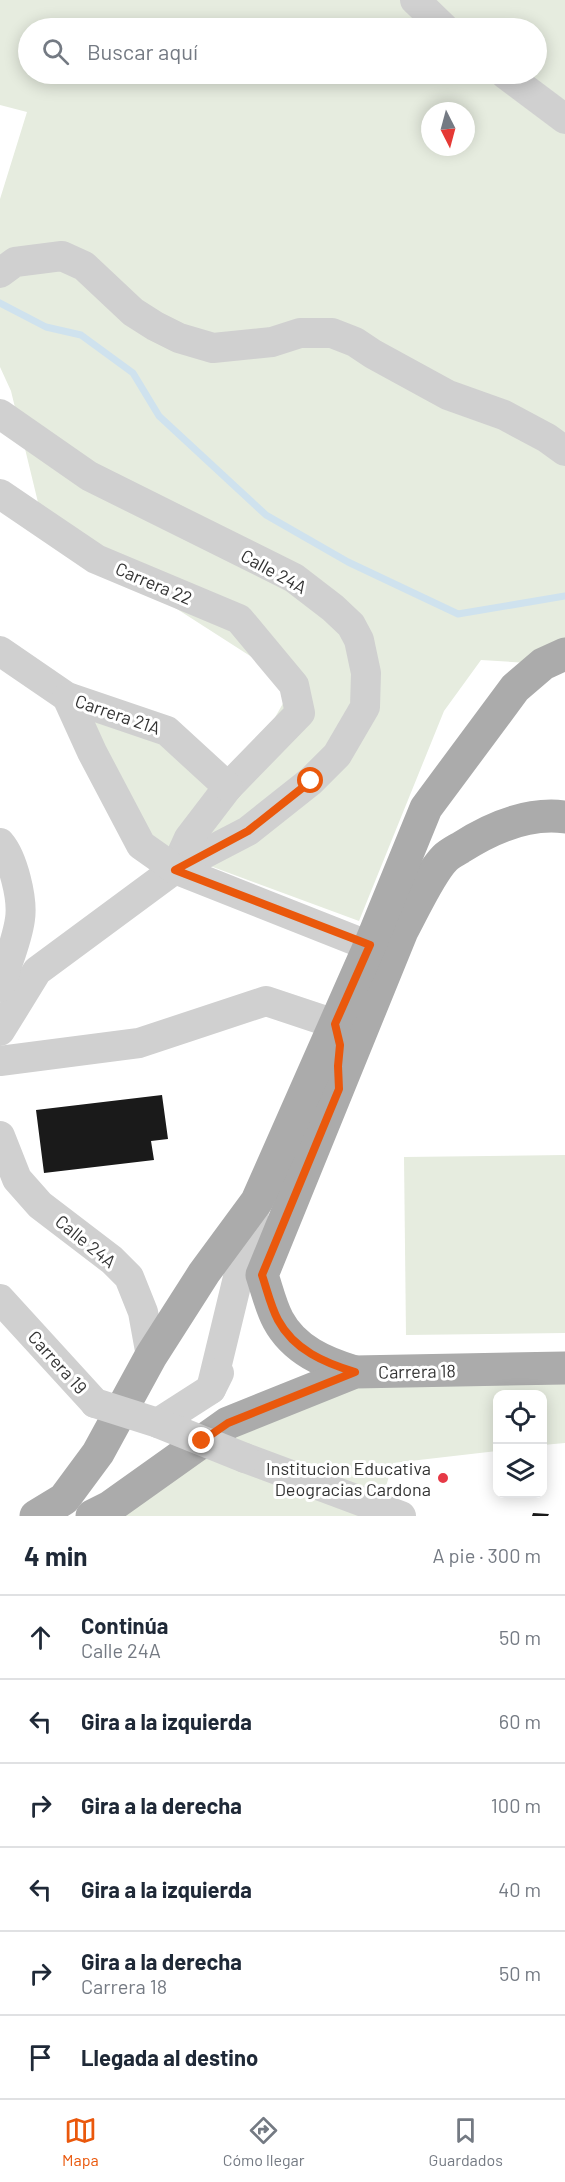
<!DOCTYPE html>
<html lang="es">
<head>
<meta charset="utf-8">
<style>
	:root { --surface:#fff; --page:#f6f6f7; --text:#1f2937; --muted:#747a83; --line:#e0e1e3; --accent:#ea580c }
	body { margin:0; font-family:Barlow,sans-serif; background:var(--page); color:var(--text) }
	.controls { position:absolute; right:18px; bottom:18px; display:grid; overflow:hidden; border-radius:12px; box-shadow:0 3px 15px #0003 }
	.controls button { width:54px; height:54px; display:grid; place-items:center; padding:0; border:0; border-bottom:2px solid var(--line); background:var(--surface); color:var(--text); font:30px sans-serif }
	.compass { position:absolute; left:421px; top:102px; width:54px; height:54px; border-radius:50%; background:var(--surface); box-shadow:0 3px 15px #0003; rotate:174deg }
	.stop { position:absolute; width:18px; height:18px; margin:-14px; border:4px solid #ea580c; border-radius:50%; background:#fff }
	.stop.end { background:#ea580c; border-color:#fff; box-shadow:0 2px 6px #0008 }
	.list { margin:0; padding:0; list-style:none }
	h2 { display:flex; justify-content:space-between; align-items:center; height:78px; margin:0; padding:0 24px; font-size:26px }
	h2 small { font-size:20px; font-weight:400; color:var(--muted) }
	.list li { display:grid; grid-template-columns:39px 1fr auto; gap:18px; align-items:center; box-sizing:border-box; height:84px; padding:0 24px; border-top:2px solid var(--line) }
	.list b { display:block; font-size:22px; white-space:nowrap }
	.list p { margin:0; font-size:20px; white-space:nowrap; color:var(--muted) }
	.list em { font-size:20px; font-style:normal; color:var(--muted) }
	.icon { flex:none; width:33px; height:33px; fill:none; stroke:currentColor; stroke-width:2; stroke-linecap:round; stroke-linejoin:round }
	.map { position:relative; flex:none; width:565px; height:1516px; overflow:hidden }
	.search { position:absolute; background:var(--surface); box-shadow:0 3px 15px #0003; left:18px; right:18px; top:18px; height:66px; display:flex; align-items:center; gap:15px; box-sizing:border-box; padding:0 21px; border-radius:33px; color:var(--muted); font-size:22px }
	.sheet { height:582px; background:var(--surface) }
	nav { display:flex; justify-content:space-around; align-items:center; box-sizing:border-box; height:84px; border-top:2px solid var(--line); background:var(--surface); font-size:16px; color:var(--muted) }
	nav a { display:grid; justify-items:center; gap:3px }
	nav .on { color:var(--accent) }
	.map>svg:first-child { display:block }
	.green { fill:#e6ecdf; fill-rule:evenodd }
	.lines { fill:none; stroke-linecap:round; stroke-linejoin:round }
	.stream { stroke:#cfe2ee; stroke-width:7 }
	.building { fill:#1a1a1a }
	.minor { stroke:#d0d0d0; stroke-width:30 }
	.major { stroke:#ababab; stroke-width:33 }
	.minor-bridge { stroke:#d0d0d0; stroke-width:30 }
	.route { stroke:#ea580c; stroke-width:8 }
	.poi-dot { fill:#e63946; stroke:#fff; stroke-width:2 }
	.labels { text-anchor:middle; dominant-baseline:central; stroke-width:6; stroke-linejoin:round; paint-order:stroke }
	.street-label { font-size:18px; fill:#333; stroke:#fff }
	.poi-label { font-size:18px; fill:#333; stroke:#fff; text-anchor:end }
</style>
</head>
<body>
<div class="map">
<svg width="565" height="1516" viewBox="0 0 565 1516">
	<rect width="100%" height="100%" fill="#fff"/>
	<g class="green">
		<path d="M0 0H565V645L543 664 481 660 444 711 359 921 194 860 294 684 43 523 11 391 0 367V199L27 112 0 105ZM28 28H536V74H28ZM430 111H466V147H430Z"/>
		<polygon points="67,697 167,731 228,787 175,869 141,845"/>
		<polygon points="565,1155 565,1333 406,1335 404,1157"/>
		<polygon points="565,1368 565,1443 543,1445 542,1394 498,1394 497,1451 393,1463 377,1516 92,1516 318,1385"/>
	</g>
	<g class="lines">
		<polyline class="stream" points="0,303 46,327 81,335 133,373 159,416 266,515 348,562 458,614 565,596"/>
	</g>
	<g class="building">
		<polygon points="162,1095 168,1139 151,1141 154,1160 44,1173 36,1110"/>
		<polygon points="533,1513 549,1514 548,1516 532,1516"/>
	</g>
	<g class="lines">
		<g class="minor">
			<polyline points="415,0 444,28"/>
			<polyline points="505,74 565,119"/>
			<polyline points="0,273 15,262 62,256 84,266 133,312 155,326 179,338 213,348 272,342 300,333 332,333 355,342 373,354 448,395 504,415 547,438 565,451"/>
			<polyline points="0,414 89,476 294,578 333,608 351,625 359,640 366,673 365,707 337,755 311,781 248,831 175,869 37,971 0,1031"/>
			<polyline points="0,494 96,559 239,619 294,685 300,713 228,787 189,838 175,869"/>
			<polyline points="0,651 67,697 167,731 228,787"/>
			<polyline points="67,697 92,752 141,845 175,869 392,955"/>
			<path d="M0 843C13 858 23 899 20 919 17 942 6 965 0 987"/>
			<polyline points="0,1061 139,1043 266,1001 335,1024 340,1049"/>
			<polyline points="0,1136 17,1179 40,1205 112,1260 129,1277 143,1312 151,1356"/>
			<polyline points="0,1299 95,1403"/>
			<polyline points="211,1389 256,1203"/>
			<polyline points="158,1423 211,1389 219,1373"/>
			<polyline points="245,1458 401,1516"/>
		</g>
		<g class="major">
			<path d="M355 1372C325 1363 294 1350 278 1320 271 1307 267 1290 262 1275L402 931C413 911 430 873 445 858 449 854 455 851 460 848 491 828 527 812 565 817"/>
			<polyline points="36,1516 64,1499 98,1453 151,1356 204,1273 257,1201 370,945 426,808 515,688 543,664 565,654"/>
			<polyline points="92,1516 110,1507 228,1423 355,1372 565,1368"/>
		</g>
		<polyline class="minor-bridge" points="95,1403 158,1423 245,1458"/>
	</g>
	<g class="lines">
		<path class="route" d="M202 1441 228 1423 355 1372C325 1363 294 1350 278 1320 271 1307 267 1290 262 1275L339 1089 338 1066 340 1045 335 1024 370 945 175 870 248 831 311 781"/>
	</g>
	<circle class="poi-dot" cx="443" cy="1478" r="6"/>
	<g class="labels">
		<g class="street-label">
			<text transform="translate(274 571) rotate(29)">Calle 24A</text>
			<text transform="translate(154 583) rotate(23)">Carrera 22</text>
			<text transform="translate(118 714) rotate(19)">Carrera 21A</text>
			<text transform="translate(86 1241) rotate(39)">Calle 24A</text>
			<text transform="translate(58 1362) rotate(48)">Carrera 19</text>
			<text transform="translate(417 1371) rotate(-1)">Carrera 18</text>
		</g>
		<g class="poi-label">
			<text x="431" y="1468">Institucion Educativa<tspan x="431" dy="21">Deogracias Cardona</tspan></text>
		</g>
	</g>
</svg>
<div class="controls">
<button><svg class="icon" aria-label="locate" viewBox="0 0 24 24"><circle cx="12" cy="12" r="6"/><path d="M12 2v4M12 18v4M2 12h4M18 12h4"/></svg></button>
<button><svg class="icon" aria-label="layers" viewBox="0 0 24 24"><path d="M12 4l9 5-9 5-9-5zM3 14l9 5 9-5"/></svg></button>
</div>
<svg class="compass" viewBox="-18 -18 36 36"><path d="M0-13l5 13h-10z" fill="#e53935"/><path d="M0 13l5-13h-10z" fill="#747a83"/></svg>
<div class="stop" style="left:311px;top:781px"></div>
<div class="stop end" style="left:202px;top:1441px"></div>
<div class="search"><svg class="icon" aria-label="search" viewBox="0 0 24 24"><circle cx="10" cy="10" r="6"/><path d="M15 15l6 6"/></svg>Buscar aquí</div>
</div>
<section class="sheet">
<h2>4 min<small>A pie · 300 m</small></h2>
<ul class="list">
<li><svg class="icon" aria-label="ahead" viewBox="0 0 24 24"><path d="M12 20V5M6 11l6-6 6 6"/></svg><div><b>Continúa</b><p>Calle 24A</p></div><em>50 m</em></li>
<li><svg class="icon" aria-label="left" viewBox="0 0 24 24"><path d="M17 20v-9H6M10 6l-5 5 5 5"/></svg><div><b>Gira a la izquierda</b></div><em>60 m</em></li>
<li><svg class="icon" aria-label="right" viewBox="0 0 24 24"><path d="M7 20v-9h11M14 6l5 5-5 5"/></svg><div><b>Gira a la derecha</b></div><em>100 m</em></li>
<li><svg class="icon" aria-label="left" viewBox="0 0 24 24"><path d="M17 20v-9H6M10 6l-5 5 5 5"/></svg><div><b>Gira a la izquierda</b></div><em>40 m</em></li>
<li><svg class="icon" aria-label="right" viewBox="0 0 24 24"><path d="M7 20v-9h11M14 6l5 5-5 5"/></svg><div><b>Gira a la derecha</b><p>Carrera 18</p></div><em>50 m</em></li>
<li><svg class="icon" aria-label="arrive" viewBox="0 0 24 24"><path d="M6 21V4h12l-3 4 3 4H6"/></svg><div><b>Llegada al destino</b></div></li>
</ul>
</section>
<nav>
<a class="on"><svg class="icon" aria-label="map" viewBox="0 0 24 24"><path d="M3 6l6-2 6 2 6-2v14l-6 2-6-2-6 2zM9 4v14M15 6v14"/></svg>Mapa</a>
<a><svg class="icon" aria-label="directions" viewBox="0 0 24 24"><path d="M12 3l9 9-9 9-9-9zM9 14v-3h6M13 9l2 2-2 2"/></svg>Cómo llegar</a>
<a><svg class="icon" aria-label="saved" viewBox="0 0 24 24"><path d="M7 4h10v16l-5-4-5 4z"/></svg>Guardados</a>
</nav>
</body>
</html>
